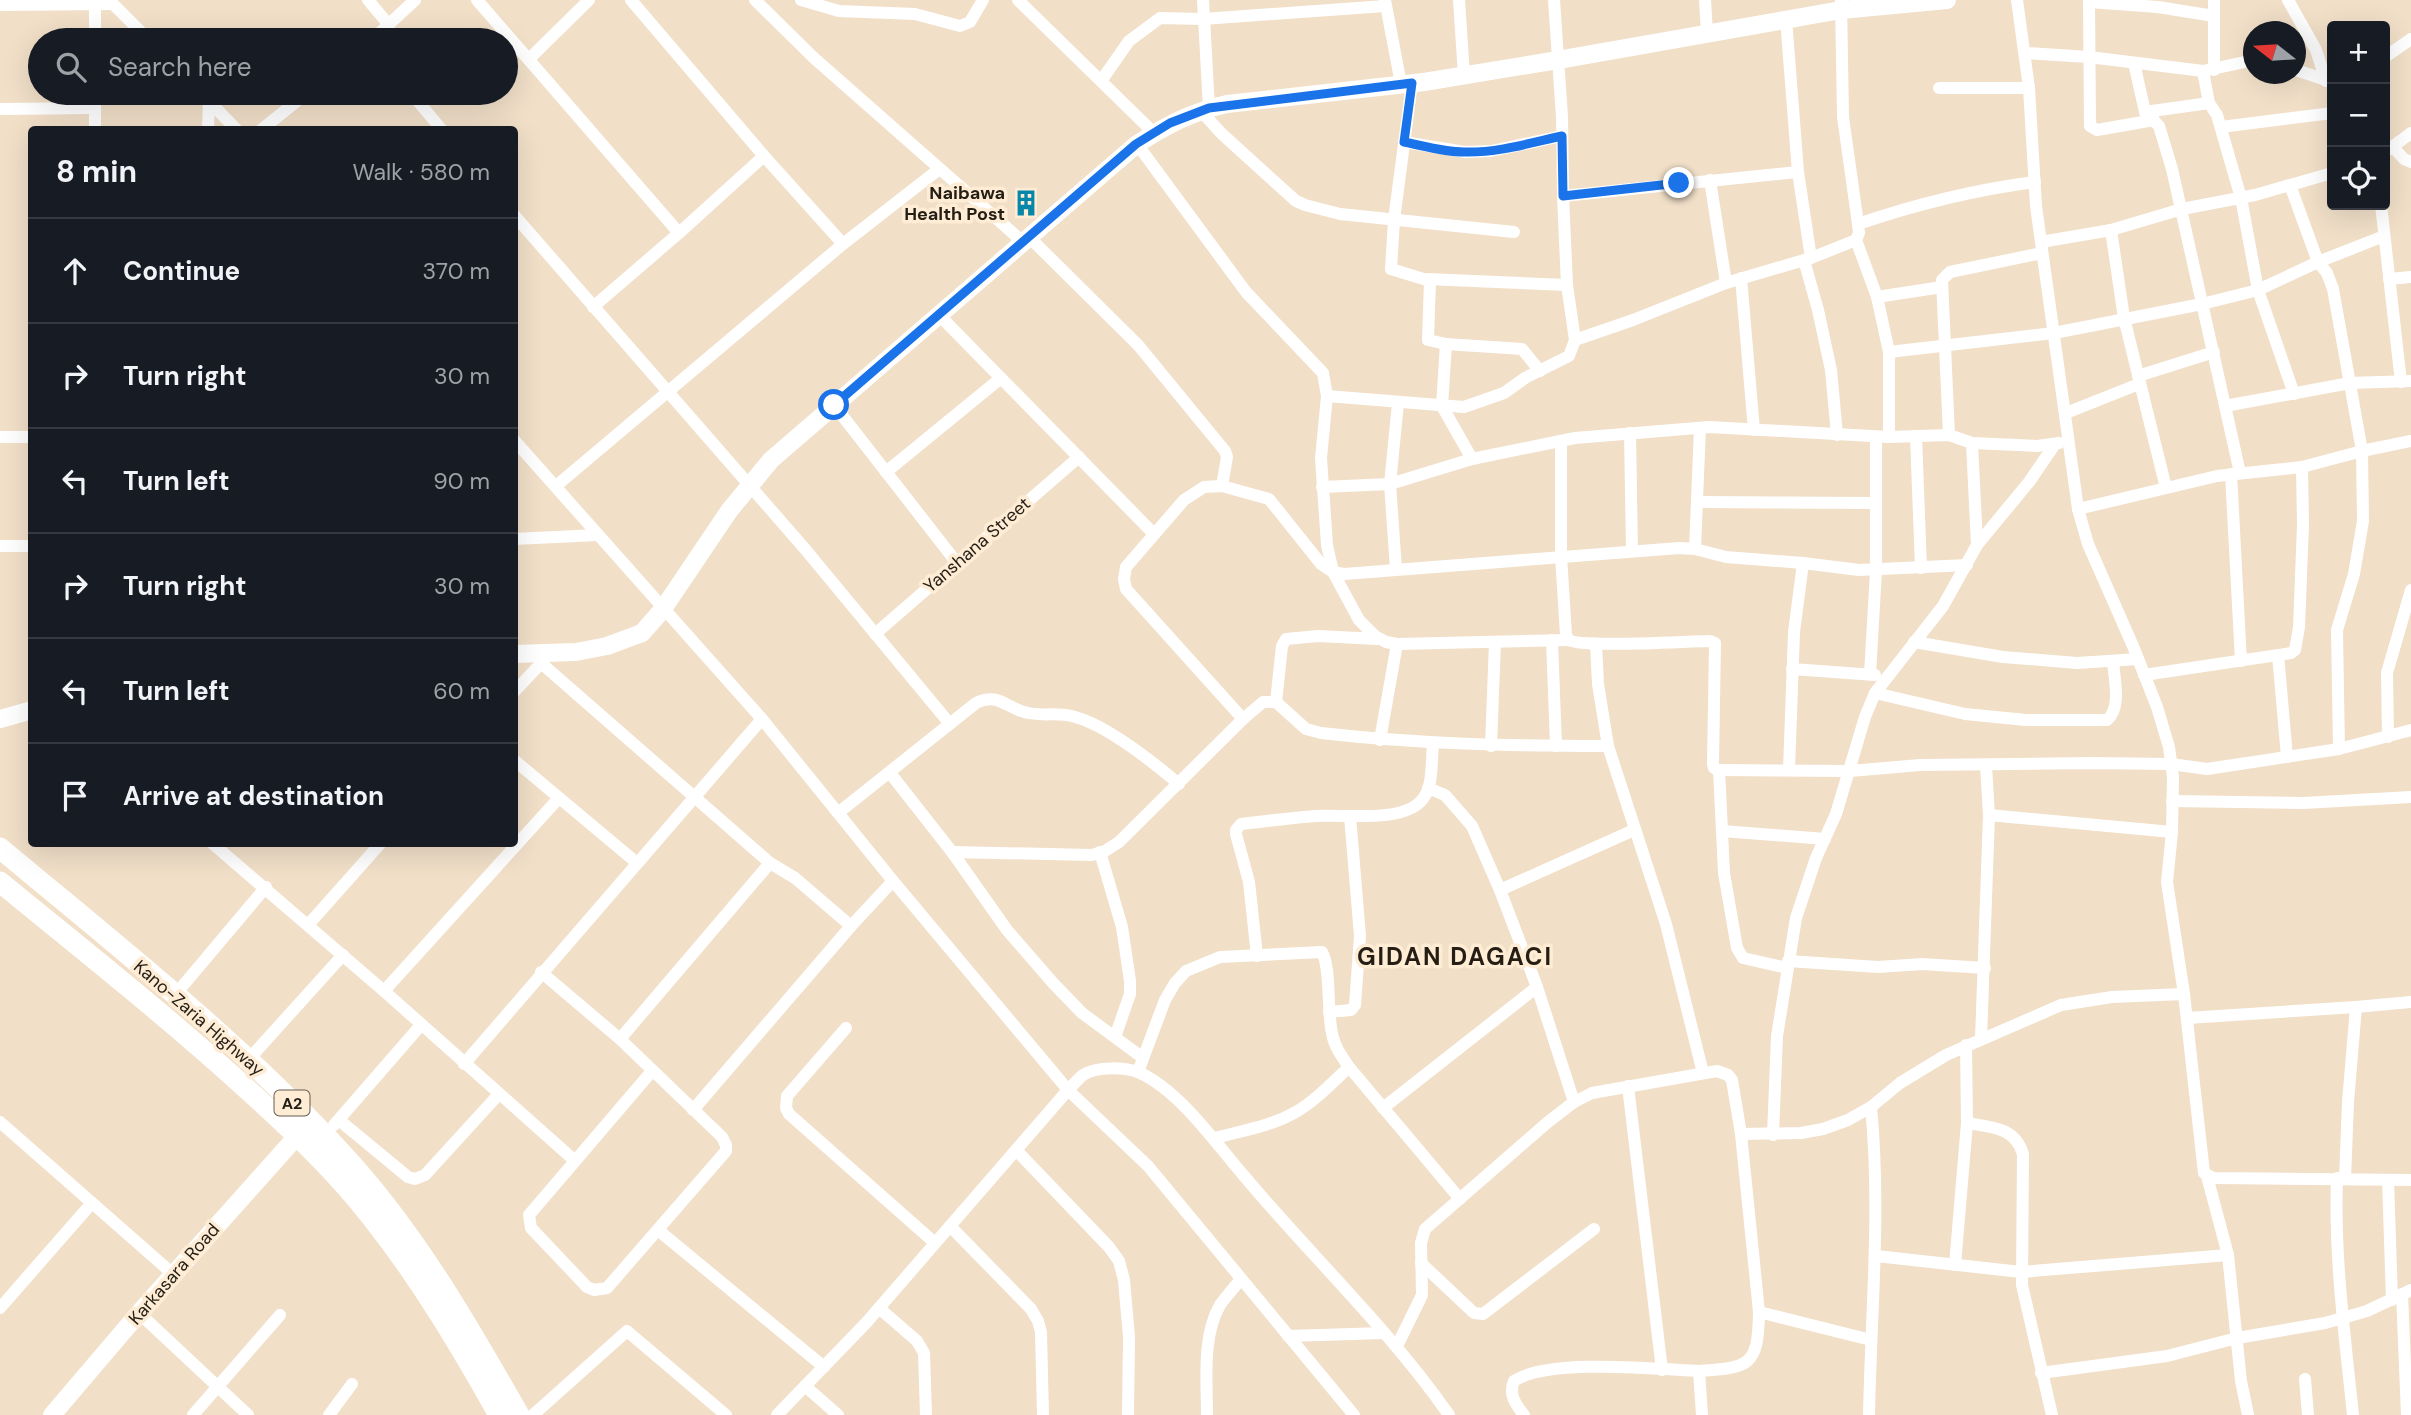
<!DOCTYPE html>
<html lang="en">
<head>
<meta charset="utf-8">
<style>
	:root { --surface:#171b24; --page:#242831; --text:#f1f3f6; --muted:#9ea1a6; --line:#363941 }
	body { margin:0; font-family:"DM Sans",sans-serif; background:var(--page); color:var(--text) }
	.controls { position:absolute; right:21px; top:21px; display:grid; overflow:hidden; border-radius:7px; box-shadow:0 7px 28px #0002 }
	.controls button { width:63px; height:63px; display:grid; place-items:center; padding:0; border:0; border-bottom:2px solid var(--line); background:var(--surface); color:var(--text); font:35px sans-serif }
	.compass { position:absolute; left:2243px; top:21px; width:63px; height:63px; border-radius:50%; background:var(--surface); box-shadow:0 7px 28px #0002; rotate:287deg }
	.stop { position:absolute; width:21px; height:21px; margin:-16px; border:5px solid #1a73e8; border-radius:50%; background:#fff }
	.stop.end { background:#1a73e8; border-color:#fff; box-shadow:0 2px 7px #0008 }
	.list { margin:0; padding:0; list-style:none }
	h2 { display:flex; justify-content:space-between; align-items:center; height:91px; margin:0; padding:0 28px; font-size:30px }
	h2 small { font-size:23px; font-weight:400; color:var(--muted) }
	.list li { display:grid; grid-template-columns:46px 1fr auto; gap:21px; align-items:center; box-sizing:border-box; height:105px; padding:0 28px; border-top:2px solid var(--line) }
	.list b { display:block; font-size:26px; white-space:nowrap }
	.list em { font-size:23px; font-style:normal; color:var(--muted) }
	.icon { flex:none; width:38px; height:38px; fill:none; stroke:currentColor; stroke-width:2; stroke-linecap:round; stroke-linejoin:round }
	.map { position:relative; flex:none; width:2411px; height:1415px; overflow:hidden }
	.search { position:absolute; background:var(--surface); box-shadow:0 7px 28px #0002; left:28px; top:28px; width:490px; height:77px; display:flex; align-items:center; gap:18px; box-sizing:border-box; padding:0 24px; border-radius:38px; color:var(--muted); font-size:26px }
	.panel { position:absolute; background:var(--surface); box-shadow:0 7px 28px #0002; left:28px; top:126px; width:490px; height:721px; border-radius:7px }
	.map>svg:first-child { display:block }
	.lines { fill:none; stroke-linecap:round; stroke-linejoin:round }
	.street { stroke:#fff; stroke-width:12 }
	.secondary { stroke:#fff; stroke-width:18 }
	.highway { stroke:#fff; stroke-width:21 }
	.route { stroke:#1a73e8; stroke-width:9 }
	.labels { text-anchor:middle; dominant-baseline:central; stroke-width:7; stroke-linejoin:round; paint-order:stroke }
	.shield { fill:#feecd5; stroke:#655c4f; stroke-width:2 }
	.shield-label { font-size:16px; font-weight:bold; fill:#241e15 }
	.poi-label { font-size:18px; font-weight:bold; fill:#241e15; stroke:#feecd5; text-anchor:end }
	.street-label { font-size:18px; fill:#241e15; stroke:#feecd5 }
	.district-label { font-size:24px; font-weight:bold; letter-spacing:2px; fill:#241e15; stroke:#feecd5 }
</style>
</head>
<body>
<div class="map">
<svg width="2411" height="1415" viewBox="0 0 2411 1415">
	<rect width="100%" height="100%" fill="#f1dfc8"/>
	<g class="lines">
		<g class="street">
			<polyline points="109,0 149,40"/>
			<polyline points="368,0 389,25"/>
			<polyline points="477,0 679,233"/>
			<polyline points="631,0 764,156 843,244"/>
			<polyline points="755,0 814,58 1023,242"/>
			<polyline points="801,0 839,11 915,14 960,26 970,22 983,0"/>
			<polyline points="1018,0 1154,133"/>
			<polyline points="1203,0 1209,108"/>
			<polyline points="1385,0 1401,84"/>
			<polyline points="1459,0 1464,75"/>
			<polyline points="1705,0 1707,33"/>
			<polyline points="1841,0 1843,117 1858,224"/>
			<polyline points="2017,0 2029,88 2036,206 2078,509 2088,544 2133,646 2157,707 2169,747 2173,777 2172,832 2167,882 2184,994 2204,1173 2213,1178 2411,1180"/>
			<polyline points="2089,0 2090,126 2097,130 2154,120"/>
			<polyline points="2214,0 2214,70"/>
			<polyline points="2288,0 2316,50 2326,81"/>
			<polyline points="2089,2 2158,7 2214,16"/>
			<polyline points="0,5 113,4"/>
			<polyline points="1786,19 1798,172 1811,258"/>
			<polyline points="95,40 95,4"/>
			<polyline points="372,40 415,0"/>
			<polyline points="2026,53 2089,57 2203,71 2254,60"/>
			<polyline points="2385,57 2411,39"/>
			<polyline points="529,59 589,0"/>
			<polyline points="2134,63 2145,112 2159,126 2172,169 2240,473"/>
			<polyline points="2296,70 2332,82"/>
			<polyline points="2203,71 2209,103 2217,115 2241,198 2258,290 2294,394"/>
			<polyline points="1101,81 1129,41 1160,18 1203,19 1385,6"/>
			<polyline points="1412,83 1394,220 1391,269 1430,281 1428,340 1446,344 1522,349 1540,371"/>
			<polyline points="1939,88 2029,88"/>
			<polyline points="201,93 237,130"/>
			<polyline points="411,93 442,130"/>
			<polyline points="0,109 95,108"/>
			<polyline points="1200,110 1222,134 1276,183 1296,201 1305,205 1340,214 1514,232"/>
			<polyline points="2145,112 2209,103"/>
			<polyline points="2221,127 2332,113"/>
			<polyline points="95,130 95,93"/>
			<polyline points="208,130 209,100"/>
			<polyline points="261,130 307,93"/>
			<polyline points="1404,142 1465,152 1491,151 1562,136"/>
			<polyline points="1137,144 1246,292 1323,373 1327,396 1321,458 1327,545 1333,572 1359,620 1375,636 1386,642 1397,644 1569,640"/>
			<polyline points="2392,146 2404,159 2411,162"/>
			<polyline points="2385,152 2411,133"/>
			<polyline points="1710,180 1726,283"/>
			<polyline points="2290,185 2318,262 2327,273 2333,289 2362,451 2363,521 2354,574 2337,630 2339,749"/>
			<polyline points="1563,196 1798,172"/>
			<polyline points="2381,205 2401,382"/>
			<polyline points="514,215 805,549 950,724"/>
			<polyline points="2111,230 2124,318 2166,488"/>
			<polyline points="1029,237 1138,345 1225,451 1227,457 1222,486"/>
			<polyline points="1856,240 1877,297 1889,352 1889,437"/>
			<polyline points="2041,242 2111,230 2182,209 2255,195 2332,173"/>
			<polyline points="1804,260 1818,310 1831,370 1837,435"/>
			<polyline points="1741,278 1754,430"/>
			<polyline points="1427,279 1567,285"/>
			<polyline points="2389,279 2411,277"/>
			<polyline points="1877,297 1942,287"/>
			<polyline points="593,307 679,233 764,156"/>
			<polyline points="939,315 1154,534"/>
			<path d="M1575 340 1633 320 1726 283 1811 258 1856 240 1859 233 1858 224C1917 204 1972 190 2035 182"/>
			<polyline points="1446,344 1442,406 1472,459"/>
			<polyline points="1889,352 2054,333 2202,304 2258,290 2318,262 2384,236"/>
			<polyline points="2138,376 2214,352"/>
			<polyline points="1327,396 1464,407 1504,393 1525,378 1569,356 1575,340 1567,285 1563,196 1562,117 1554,0"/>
			<polyline points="834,405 957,563"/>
			<polyline points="2225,406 2350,383 2411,381"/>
			<polyline points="2066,413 2139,384"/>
			<polyline points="1630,433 1632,551"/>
			<polyline points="1949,435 1942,280 1950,272 2042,253"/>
			<polyline points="1916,436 1921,568"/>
			<polyline points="0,437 32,437"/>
			<polyline points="514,440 762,719 893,881 1068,1090 1148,1166 1354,1415"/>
			<path d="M1561 441V556L1566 635C1567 637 1568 639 1569 640 1581 648 1689 641 1710 641L1715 643 1713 764 1714 768 1719 770 1724 873 1737 948 1743 958 1787 968"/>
			<polyline points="1972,443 1977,545"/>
			<polyline points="886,472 1001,378"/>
			<polyline points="2231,474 2241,661"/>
			<polyline points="556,486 843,244 938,170"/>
			<polyline points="1322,487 1390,484 1472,459 1575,438 1709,427 1889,437 1949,435 1972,443 2037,446 2059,443"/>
			<polyline points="1698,502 1876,503"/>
			<polyline points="2078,509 2217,476 2302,467 2362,451 2411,441"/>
			<polyline points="514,539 597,535"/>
			<polyline points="0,546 32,546"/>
			<polyline points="1695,549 1700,428"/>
			<polyline points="1396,569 1390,484 1398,403"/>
			<polyline points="875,634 1079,457"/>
			<polyline points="1552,640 1556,746"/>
			<polyline points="1914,642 2003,657 2077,663 2138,659"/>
			<polyline points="1596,644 1598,684 1608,746 1666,924 1703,1073"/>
			<polyline points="2278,655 2287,757"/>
			<polyline points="541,663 770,863 795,878 851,926"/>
			<polyline points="1792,669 1875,675"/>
			<polyline points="1870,674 1876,571 1876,437"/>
			<polyline points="2144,675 2291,653 2295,650 2299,627 2303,525 2302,467"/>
			<polyline points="514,692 545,659"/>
			<path d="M1875 693 1965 714 2026 720H2107C2122 708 2114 678 2113 661"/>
			<polyline points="1276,702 1282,646 1286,639 1318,636 1378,639"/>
			<polyline points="1243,719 1126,589 1124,579 1126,567 1184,500 1204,487 1222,486 1269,499 1321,564 1333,572 1344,574 1679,548 1695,549 1726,557 1803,563 1859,570 1967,565"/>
			<polyline points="2388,737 2387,673 2411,590"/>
			<polyline points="1380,740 1397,644"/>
			<polyline points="1491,746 1495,642"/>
			<polyline points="514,760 637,863"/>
			<polyline points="1719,770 1850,771 1920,765 2091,763 2171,764 2207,769 2339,749 2411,730"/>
			<polyline points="1789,770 1794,632 1803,563"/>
			<polyline points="890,773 952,852 1007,930 1053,983 1082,1013 1143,1058"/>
			<polyline points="1428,788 1445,795 1472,826 1500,890 1537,987 1574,1102"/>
			<polyline points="2172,801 2303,803 2411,797"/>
			<path d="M838 813 976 703C996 693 1004 705 1021 711 1039 718 1057 711 1075 717 1106 725 1154 763 1179 784"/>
			<polyline points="1989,815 2172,832"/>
			<polyline points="1722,831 1825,839"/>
			<polyline points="213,844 384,991 574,1160"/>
			<path d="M952 852 1092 855 1105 851 1119 842 1243 719 1263 702H1276L1306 729 1321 733C1418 744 1511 746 1608 746"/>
			<polyline points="1100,852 1122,927 1130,981 1130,994 1115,1037"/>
			<polyline points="1500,890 1634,830"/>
			<polyline points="308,925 380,844"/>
			<path d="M1257 956 1249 882 1236 834V830L1241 824C1266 821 1291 818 1316 816 1344 814 1401 823 1421 801 1434 788 1431 761 1433 744"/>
			<polyline points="1788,961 1878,967 1922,964 1985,968"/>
			<polyline points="541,972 620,1039 722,1137 726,1145 726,1151 607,1288 594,1290 587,1287 531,1228 529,1215 652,1071"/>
			<polyline points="384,991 558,799"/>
			<polyline points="175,995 266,887"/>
			<polyline points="1329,1012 1351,1010 1355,1005 1360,936 1350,816"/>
			<polyline points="2187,1018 2356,1007"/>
			<polyline points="846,1028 787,1096 786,1108 789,1114 935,1243"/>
			<polyline points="620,1039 770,863"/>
			<polyline points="1981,1039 1989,815 1986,766"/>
			<polyline points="249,1059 343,955"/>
			<polyline points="464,1064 762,719"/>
			<path d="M1138 1072 1165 1000 1175 983 1186 971 1220 957 1322 952C1331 967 1327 1013 1332 1033 1334 1046 1342 1057 1349 1067L1460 1199"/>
			<polyline points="1628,1086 1662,1370"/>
			<polyline points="1383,1108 1537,987"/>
			<polyline points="693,1110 851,926 893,881"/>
			<polyline points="339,1120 408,1177 415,1179 425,1175 499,1094"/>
			<polyline points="0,1122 173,1274"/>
			<path d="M1967 1123C1991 1127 2015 1127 2023 1154L2022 1285 2052 1415"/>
			<polyline points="334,1125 421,1025"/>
			<polyline points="1741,1134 1801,1133 1823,1129 1848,1120 1871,1107 1900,1083 1946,1055 2061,1005 2112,997 2184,994"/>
			<polyline points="1773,1135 1777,1036 1796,918 1816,858 1836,814 1865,717 1875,693 1943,606 1977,545 2029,482 2055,444"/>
			<path d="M1215 1138C1241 1131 1271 1126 1294 1113 1314 1102 1332 1083 1349 1067"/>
			<polyline points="1016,1150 1109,1247 1119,1261 1124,1280 1129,1337 1128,1415"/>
			<polyline points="2207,1176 2228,1255 2241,1381 2248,1415"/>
			<path d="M2337 1178C2334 1257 2345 1337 2353 1415"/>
			<polyline points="2345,1179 2348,1102 2356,1007 2411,1002"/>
			<polyline points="2388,1180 2392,1300"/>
			<polyline points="950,1226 1031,1309 1038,1321 1041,1332 1043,1415"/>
			<polyline points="658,1230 824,1367"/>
			<polyline points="1876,1256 2021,1272 2228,1255"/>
			<polyline points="1421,1263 1474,1313 1483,1314 1594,1229"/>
			<polyline points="1955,1265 1967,1123 1966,1045"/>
			<polyline points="2402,1294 2407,1415"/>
			<polyline points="0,1308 91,1204"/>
			<polyline points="879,1308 917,1341 924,1353 926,1415"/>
			<polyline points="1759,1312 1871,1340"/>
			<polyline points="139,1313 248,1415"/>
			<polyline points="1288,1336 1384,1333"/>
			<path d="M1397 1346 1422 1295 1421 1243 1425 1229 1548 1122 1574 1102 1592 1093 1717 1071 1728 1075 1732 1080 1741 1134 1759 1312C1758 1365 1751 1368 1699 1371L1702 1415"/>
			<polyline points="2041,1373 2167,1356 2237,1338 2325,1323 2367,1311 2411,1290"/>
			<polyline points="2305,1379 2308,1415"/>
			<polyline points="805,1386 838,1415"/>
			<polyline points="193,1415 280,1315"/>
			<polyline points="329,1415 352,1384"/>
			<polyline points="533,1415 627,1331 726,1415"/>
			<path d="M777 1415 866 1323 1068 1090C1073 1085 1078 1079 1083 1075 1097 1066 1125 1067 1140 1073 1180 1091 1217 1145 1245 1177 1312 1257 1389 1329 1449 1415"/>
			<path d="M1207 1415C1207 1381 1202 1336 1220 1305 1226 1296 1234 1288 1241 1279"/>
			<path d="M1524 1415C1516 1405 1508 1394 1514 1381 1548 1358 1656 1369 1699 1371"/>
			<path d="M1869 1415C1871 1312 1881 1210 1871 1107"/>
		</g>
		<g class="secondary">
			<path d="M514 654 576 652 607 646 642 633 663 609 729 511 771 460 1137 144C1167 125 1191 112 1227 104L1424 82 1558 60 1841 10 1947 0"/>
			<polyline points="0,719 32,710"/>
			<polyline points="52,1415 139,1313 298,1135"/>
		</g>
		<g class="highway">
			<path d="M0 848C122 950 249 1049 355 1168 420 1242 470 1329 519 1415"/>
			<path d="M0 882C83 950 168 1017 248 1090 292 1130 336 1171 373 1219 421 1280 461 1347 499 1415"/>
		</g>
	</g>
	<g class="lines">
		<path class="route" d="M834 405 1136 144 1170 123 1209 108 1412 83 1404 142C1424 146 1444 152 1464 152 1497 153 1530 143 1562 136L1563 196 1679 183"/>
	</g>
	<defs>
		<g id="building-bare" transform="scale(2.1)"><path d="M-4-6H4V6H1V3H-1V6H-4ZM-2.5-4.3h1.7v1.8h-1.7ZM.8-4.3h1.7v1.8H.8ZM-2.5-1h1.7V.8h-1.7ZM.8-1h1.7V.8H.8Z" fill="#0687aa" stroke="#feecd5" stroke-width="2.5" paint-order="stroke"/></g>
	</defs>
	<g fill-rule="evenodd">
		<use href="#building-bare" x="1026" y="203"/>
	</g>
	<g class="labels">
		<rect class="shield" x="274.5" y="1090.5" width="35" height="25" rx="5"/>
		<g class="shield-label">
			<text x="292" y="1103">A2</text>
		</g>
		<g class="poi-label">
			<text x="1005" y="193">Naibawa<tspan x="1005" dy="21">Health Post</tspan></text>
		</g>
		<g class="street-label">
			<text transform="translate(977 545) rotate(-41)">Yanshana Street</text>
			<text transform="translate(199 1018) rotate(41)">Kano-Zaria Highway</text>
			<text transform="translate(174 1274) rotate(-49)">Karkasara Road</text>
		</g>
		<g class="district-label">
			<text x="1455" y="956">GIDAN DAGACI</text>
		</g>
	</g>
</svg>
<div class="controls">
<button>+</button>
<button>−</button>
<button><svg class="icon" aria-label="locate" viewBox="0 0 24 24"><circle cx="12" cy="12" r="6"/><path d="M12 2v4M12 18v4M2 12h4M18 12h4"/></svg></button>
</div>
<svg class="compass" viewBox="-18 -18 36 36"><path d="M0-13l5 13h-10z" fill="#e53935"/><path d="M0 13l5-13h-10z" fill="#9ea1a6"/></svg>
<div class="stop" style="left:834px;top:405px"></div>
<div class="stop end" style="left:1679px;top:183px"></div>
<div class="search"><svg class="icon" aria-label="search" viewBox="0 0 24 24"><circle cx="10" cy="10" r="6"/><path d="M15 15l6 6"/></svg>Search here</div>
<section class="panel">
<h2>8 min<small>Walk · 580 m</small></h2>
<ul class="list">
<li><svg class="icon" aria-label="ahead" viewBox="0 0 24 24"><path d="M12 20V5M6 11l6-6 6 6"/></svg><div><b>Continue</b></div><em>370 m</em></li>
<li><svg class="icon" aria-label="right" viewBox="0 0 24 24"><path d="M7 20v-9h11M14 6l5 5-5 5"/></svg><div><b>Turn right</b></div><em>30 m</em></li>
<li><svg class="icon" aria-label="left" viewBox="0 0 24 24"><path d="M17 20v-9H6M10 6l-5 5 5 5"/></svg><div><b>Turn left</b></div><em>90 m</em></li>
<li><svg class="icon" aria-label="right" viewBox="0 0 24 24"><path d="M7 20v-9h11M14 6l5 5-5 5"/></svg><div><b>Turn right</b></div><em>30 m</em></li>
<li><svg class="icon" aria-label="left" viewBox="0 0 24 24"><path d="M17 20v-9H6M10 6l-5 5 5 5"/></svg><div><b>Turn left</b></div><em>60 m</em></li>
<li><svg class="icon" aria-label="arrive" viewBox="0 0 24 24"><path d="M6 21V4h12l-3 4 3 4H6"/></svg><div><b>Arrive at destination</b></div></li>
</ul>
</section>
</div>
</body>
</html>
